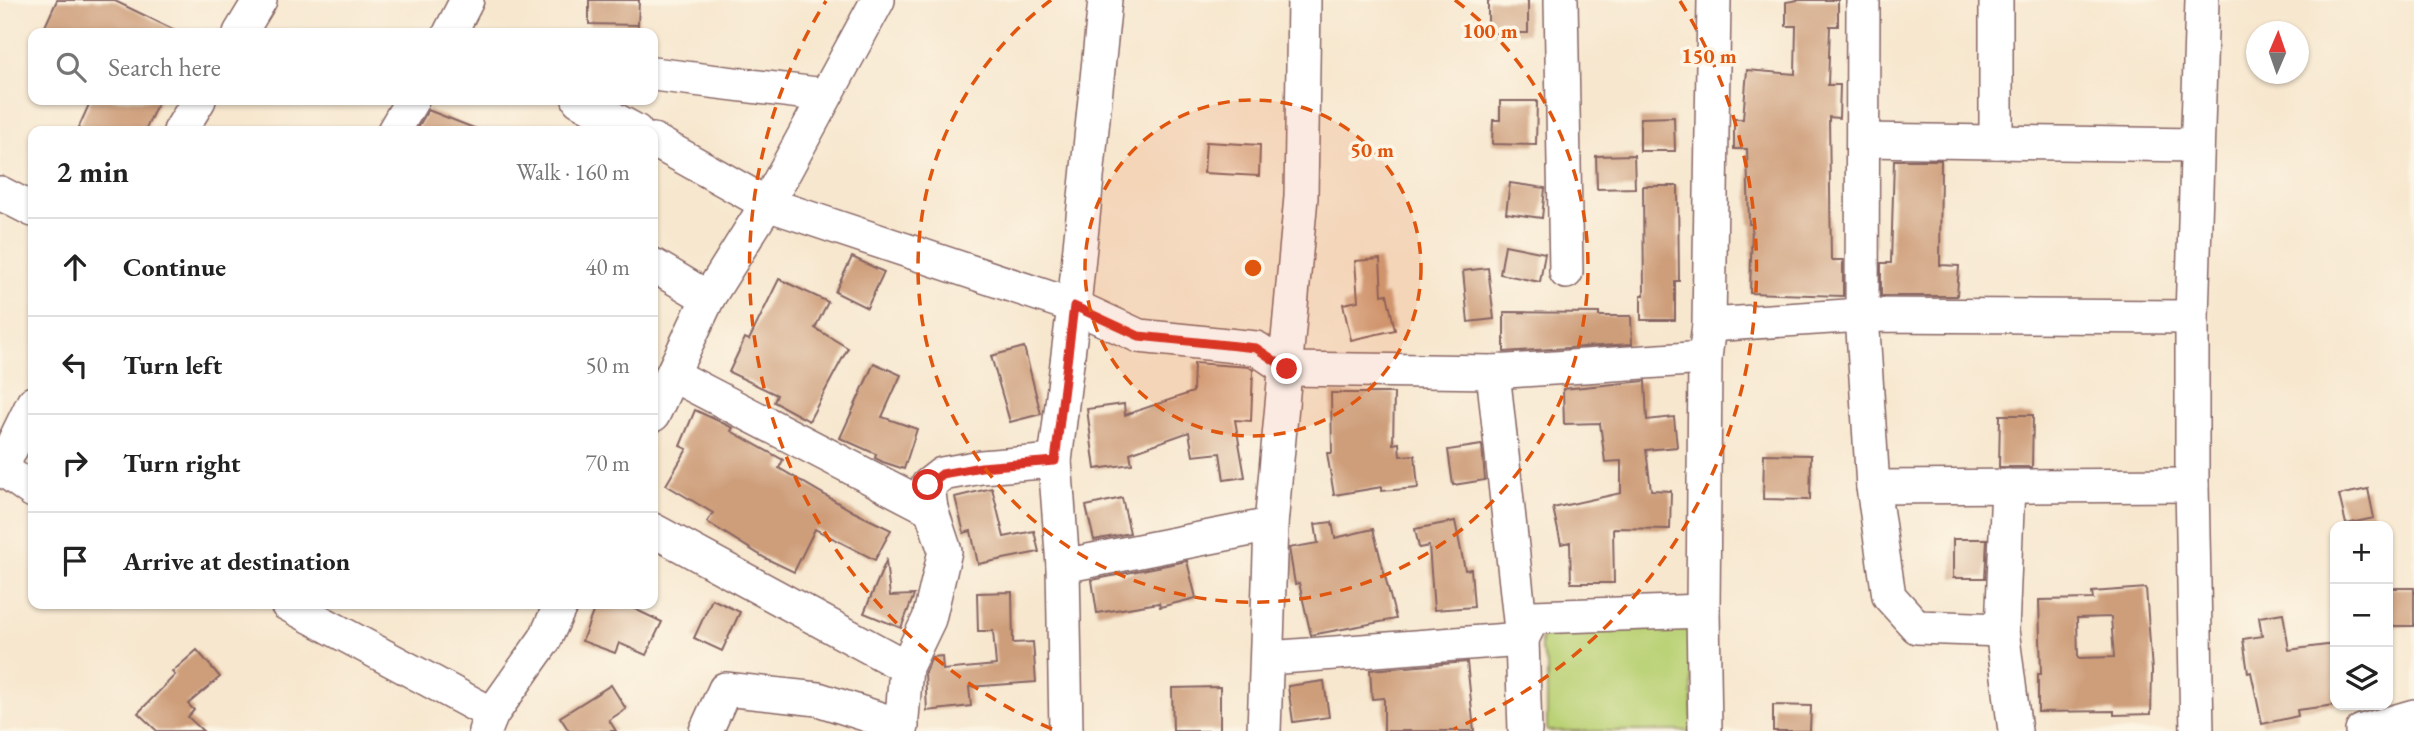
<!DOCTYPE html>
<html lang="en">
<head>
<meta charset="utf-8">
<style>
	:root { --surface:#fff; --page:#f6f6f6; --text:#222; --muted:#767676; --line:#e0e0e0 }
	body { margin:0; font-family:"EB Garamond",serif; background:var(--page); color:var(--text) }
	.controls { position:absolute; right:21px; bottom:21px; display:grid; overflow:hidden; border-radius:14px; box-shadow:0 2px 5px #0004 }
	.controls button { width:63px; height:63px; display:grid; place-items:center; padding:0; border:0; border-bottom:2px solid var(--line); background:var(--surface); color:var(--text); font:35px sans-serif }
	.compass { position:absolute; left:2246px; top:21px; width:63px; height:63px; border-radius:50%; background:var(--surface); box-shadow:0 2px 5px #0004; rotate:2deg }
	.stop { position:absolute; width:21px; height:21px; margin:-16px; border:5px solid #d93025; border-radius:50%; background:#fff }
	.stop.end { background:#d93025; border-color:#fff; box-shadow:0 2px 7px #0008 }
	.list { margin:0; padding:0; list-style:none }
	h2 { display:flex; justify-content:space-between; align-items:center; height:91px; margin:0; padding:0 28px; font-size:30px }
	h2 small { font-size:23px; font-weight:400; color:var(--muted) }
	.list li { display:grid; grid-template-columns:46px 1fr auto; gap:21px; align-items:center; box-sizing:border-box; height:98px; padding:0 28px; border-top:2px solid var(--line) }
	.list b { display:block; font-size:26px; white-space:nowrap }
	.list em { font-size:23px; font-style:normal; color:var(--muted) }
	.icon { flex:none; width:38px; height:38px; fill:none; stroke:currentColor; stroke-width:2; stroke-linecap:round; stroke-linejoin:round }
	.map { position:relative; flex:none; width:2414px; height:731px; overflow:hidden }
	.search { position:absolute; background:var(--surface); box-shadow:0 2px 5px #0004; left:28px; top:28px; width:630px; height:77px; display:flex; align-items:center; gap:18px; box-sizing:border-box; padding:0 24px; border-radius:14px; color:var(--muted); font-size:26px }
	.panel { position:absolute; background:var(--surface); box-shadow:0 2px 5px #0004; left:28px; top:126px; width:630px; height:483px; border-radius:14px }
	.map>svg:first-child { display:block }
	.green { fill:#bad175; stroke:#827850; stroke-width:2 }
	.building { fill:#ce9e7a; fill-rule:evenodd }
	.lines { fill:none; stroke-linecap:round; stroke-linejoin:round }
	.minor-casing { stroke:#876564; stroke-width:36 }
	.minor { stroke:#fff; stroke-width:33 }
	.route { stroke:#d93025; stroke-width:9 }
	.ring { fill:none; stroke:#e0560e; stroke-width:3.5; stroke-dasharray:12 9 }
	.centre { fill:#e0560e; stroke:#fcf5e5; stroke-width:3.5 }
	.ring-label { font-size:21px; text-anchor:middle; font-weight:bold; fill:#e0560e; stroke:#fcf5e5; stroke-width:7; stroke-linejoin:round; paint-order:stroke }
</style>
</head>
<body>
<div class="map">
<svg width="2414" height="731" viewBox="0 0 2414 731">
	<rect width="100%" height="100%" fill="#fcf5e5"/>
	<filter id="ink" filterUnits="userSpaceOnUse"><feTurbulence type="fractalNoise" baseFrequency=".0143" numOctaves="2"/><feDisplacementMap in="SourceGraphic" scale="14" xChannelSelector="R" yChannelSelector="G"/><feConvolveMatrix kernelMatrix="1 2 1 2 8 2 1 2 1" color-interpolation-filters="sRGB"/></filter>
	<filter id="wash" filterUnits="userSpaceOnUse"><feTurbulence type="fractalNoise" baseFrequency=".00686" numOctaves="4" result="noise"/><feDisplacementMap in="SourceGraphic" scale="28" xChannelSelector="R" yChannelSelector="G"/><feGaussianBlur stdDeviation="1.57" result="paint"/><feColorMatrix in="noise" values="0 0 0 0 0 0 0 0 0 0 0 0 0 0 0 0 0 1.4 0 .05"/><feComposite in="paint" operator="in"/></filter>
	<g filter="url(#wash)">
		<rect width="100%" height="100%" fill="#f7e7cf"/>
		<polygon class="green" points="1692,626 1692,731 1547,731 1547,665 1541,650 1541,640 1547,631"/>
		<g id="blocks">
			<g class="building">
				<polygon points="57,0 113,0 181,33 42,33"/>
				<polygon points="589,0 639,0 638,25 589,24"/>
				<rect x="1488" y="0" width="40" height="33"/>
				<polygon points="1798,0 1838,0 1838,26 1830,26 1828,85 1840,85 1839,118 1829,117 1831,260 1843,260 1843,296 1750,293 1752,224 1749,224 1747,149 1734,149 1734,119 1743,119 1747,70 1795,74 1796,26 1786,26 1786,2"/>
				<polygon points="91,100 159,100 145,131 77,131"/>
				<polygon points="1500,101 1537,101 1536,145 1492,144 1493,120 1500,120"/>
				<polygon points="428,110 479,130 479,131 416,131"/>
				<polygon points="1674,117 1675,151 1640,151 1640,118"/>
				<polygon points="1206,142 1260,145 1259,176 1204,173"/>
				<polygon points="1634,155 1635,188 1597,189 1596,156"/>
				<polygon points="1894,160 1941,160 1940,265 1959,266 1957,296 1881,296 1881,263 1891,263"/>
				<polygon points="1510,183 1545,188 1542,218 1506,213"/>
				<polygon points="1643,186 1678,186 1679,281 1675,281 1675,320 1641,320 1641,295 1644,295"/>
				<polygon points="1505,245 1545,253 1540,282 1500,274"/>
				<polygon points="852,257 884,272 867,308 835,292"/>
				<polygon points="1380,259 1382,295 1387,294 1395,330 1351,340 1343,304 1358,301 1355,261"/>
				<polygon points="1488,268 1494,319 1468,322 1463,271"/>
				<polygon points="779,279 828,302 815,328 848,348 809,421 774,402 777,395 729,372 745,338 749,340"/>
				<polygon points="1504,312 1599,313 1599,316 1631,316 1632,344 1504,352"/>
				<polygon points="1024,347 1041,414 1010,422 991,356"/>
				<polygon points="874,363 901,375 882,417 917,429 904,469 883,462 875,458 876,454 840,438"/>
				<polygon points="1194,363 1249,367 1253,370 1251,421 1235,420 1245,477 1224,480 1220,453 1193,456 1189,432 1130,453 1132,464 1095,469 1087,409 1124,404 1125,415 1193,392"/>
				<polygon points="1645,381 1647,420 1674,417 1677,447 1646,450 1651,490 1671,491 1670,529 1613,528 1614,583 1571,583 1570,542 1561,544 1553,508 1621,493 1621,461 1605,462 1600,423 1564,424 1563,389"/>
				<polygon points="1331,393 1394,393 1393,444 1399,443 1400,456 1415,455 1418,488 1382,491 1382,487 1334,495 1327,453 1332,453"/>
				<polygon points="695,410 733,428 731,431 783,460 779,468 854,512 891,530 875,560 815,529 794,572 765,558 707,522 713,513 666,485 687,449 680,446"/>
				<polygon points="2000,415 2033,415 2032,467 1999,467"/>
				<polygon points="1482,445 1485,480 1453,485 1448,450"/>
				<polygon points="1764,454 1811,455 1810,500 1763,499"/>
				<polygon points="992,488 1004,537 1034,531 1039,552 978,564 971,531 964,533 955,497"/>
				<polygon points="2368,489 2374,518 2346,524 2339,495"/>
				<polygon points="1122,498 1130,533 1094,540 1086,506"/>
				<polygon points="1455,521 1465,570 1471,569 1474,607 1434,610 1429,546 1419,548 1415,529"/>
				<polygon points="1332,522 1335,538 1373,529 1396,619 1311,635 1299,583 1295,584 1289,548 1318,543 1315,524"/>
				<polygon points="1953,539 1987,539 1985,578 1953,578"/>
				<polygon points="886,561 890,596 914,595 901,628 864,613"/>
				<polygon points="1187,561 1196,598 1160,607 1159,603 1097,613 1092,580"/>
				<path d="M2146 588 2152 671 2151 714 2114 715V711L2038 712V674H2041L2039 600 2093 599 2092 592ZM2111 617 2114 657 2078 658 2077 618Z"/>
				<rect x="2388" y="588" width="26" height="38"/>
				<polygon points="1012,592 1013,643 1033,642 1036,682 969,687 971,706 927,711 925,672 932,657 942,656 943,670 996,665 993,631 978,631 977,593"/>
				<polygon points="712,599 740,612 722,651 694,638"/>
				<polygon points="596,604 624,604 662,622 646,655 619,643 615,653 582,641"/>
				<polygon points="2283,613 2289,650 2335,644 2335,705 2297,710 2298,716 2262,724 2251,672 2248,673 2243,639 2262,636 2259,617"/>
				<polygon points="197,650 220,677 188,704 194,710 188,717 203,731 157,731 138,713 175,675 172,672"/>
				<polygon points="1467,662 1474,731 1384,731 1384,698 1372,699 1370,670"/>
				<polygon points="1324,681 1329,717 1293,722 1288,686"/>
				<polygon points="611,685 626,709 609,720 616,731 569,731 560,717"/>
				<polygon points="1220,687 1220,731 1173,731 1172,688"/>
				<polygon points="1773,705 1811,706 1810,731 1773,731"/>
			</g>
		</g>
	</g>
	<g filter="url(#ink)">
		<use href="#blocks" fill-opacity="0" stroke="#876564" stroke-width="2"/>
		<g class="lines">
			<g class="minor-casing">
				<g id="minor">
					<polyline points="1561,0 1566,272"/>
					<polyline points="1863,0 1862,315 1873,487 1889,596 1917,627 2002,630"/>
					<polyline points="240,33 260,0"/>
					<polyline points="450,33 467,0"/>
					<polyline points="653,74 825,95"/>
					<polyline points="579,100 636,131"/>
					<polyline points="180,131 199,100"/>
					<polyline points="394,131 412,100"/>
					<polyline points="653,140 767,204 1074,306 1139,336 1256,348 1287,369 1493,372 1705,358"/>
					<polyline points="1864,140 2197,145"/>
					<polyline points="1996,142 1996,0"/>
					<polyline points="0,193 33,210"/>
					<polyline points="653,265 708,298"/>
					<polyline points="1709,325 1862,315 2192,317"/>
					<polyline points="1493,372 1522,639 1525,731"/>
					<polyline points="673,375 931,509"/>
					<polyline points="653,415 708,298 767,204 878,0"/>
					<polyline points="1,468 33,491"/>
					<polyline points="0,471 33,403"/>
					<polyline points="2008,486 2002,630 2015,731"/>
					<polyline points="1873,487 2192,485"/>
					<polyline points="653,530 906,667"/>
					<polyline points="1063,566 1271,525"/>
					<polyline points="287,604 492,714"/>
					<polyline points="1268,658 1522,639 1533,617 1703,611"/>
					<polyline points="485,731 492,714 545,639 561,604"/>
					<polyline points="706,731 725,689 818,699 902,726"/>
					<polyline points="901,731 906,667 929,619 945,551 931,509 928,485 942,474 981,467 1055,461"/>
					<polyline points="1066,731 1063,566 1055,461 1074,306 1105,0"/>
					<polyline points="1264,731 1271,525 1301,197 1304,0"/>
					<polyline points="1705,731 1703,611 1705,358 1709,325 1714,0"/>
					<polyline points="2197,731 2192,485 2192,317 2202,0"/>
					<polyline points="2362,731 2414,716"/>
				</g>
			</g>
			<use href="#minor" class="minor"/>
		</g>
	</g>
	<g class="lines" filter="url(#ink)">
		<polyline class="route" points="928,485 942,474 981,467 1055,461 1074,306 1139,336 1256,348 1287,369"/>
	</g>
	<circle cx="1253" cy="268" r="168" fill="#e0560e" fill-opacity=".12"/>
	<g class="ring">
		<circle cx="1253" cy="268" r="168"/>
		<path d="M1455 0A335 335 0 1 1 1051 0"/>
		<path d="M1052 729A503 503 0 0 1 826 1M1680 1A503 503 0 0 1 1454 729"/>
	</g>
	<circle cx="1253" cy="268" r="10" class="centre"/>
	<g class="ring-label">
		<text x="1490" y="38">100 m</text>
		<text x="1709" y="63">150 m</text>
		<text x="1372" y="157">50 m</text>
	</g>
</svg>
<div class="controls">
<button>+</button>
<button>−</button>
<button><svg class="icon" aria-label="layers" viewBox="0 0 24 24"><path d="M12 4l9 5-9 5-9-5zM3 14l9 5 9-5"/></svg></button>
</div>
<svg class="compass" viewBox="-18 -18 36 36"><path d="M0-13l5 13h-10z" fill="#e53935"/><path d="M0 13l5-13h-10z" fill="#767676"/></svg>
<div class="stop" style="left:928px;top:485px"></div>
<div class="stop end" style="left:1287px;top:369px"></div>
<div class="search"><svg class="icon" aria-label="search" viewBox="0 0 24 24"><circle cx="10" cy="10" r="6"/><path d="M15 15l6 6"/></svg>Search here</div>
<section class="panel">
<h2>2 min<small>Walk · 160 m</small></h2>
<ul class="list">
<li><svg class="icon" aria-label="ahead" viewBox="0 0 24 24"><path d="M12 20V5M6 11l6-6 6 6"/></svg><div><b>Continue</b></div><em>40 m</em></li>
<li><svg class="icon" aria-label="left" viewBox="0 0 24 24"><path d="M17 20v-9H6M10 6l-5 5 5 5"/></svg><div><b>Turn left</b></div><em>50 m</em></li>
<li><svg class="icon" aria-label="right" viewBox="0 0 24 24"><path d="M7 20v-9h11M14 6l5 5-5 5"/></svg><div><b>Turn right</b></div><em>70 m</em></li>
<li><svg class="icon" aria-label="arrive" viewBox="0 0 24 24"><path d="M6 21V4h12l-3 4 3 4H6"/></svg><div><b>Arrive at destination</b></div></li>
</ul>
</section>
</div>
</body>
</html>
